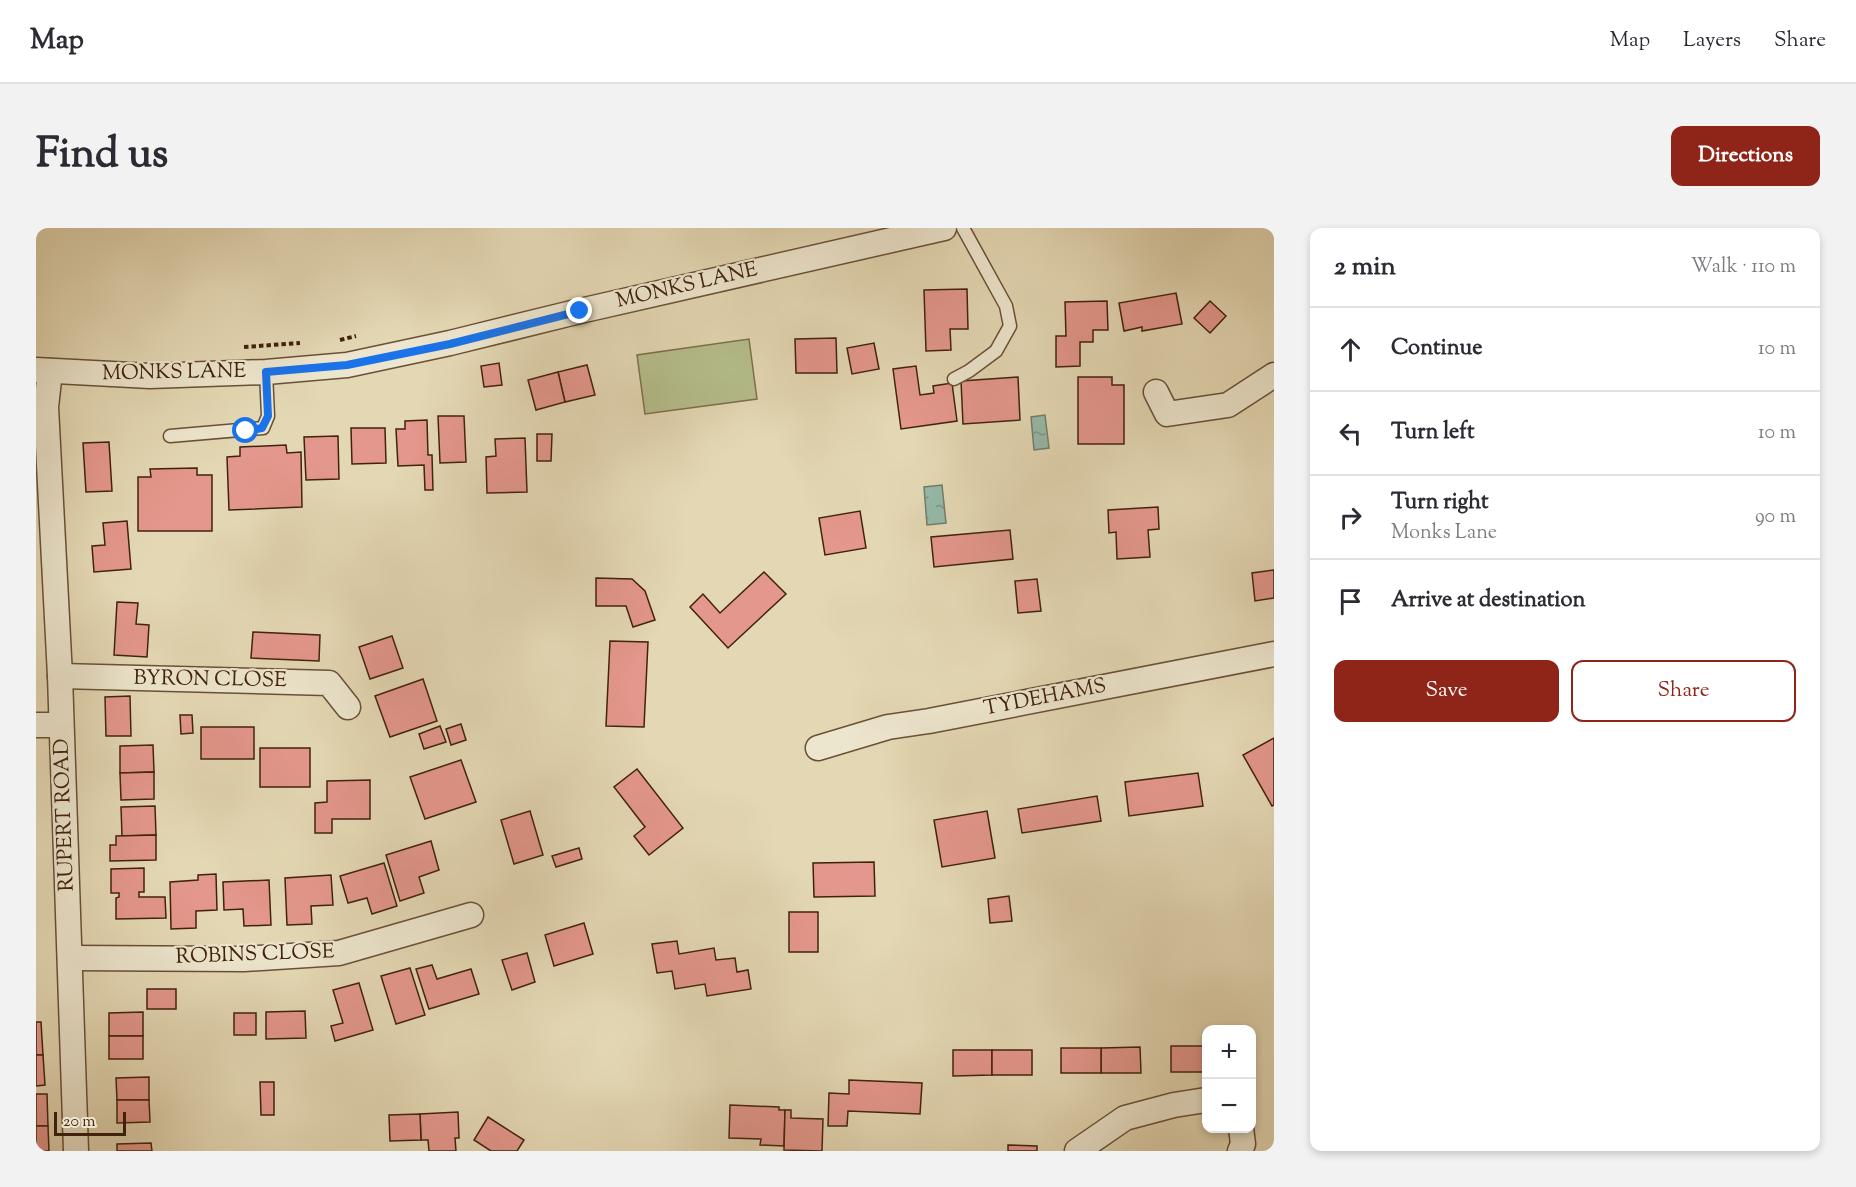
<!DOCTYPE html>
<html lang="en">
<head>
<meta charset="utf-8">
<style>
	:root { --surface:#fff; --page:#f2f2f3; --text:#2b2b33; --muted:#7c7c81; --line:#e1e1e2; --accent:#8f2418 }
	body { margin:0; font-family:"Sorts Mill Goudy",serif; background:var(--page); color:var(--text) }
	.controls { position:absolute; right:18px; bottom:18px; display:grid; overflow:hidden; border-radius:12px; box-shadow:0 3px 9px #0003 }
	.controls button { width:54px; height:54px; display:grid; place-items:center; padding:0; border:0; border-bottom:2px solid var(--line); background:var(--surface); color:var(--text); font:30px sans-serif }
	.scale { position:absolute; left:18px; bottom:15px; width:72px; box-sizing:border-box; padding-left:6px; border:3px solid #41220d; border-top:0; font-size:16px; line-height:21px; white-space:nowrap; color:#41220d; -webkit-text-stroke:4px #ede6ce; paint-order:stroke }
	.stop { position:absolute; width:18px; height:18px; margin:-14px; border:4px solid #1a73e8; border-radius:50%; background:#fff }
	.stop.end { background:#1a73e8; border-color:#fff; box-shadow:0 2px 6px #0008 }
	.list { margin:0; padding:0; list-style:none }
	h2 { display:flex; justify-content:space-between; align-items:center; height:78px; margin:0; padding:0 24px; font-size:26px }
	h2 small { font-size:20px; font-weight:400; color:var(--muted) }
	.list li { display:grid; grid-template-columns:39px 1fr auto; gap:18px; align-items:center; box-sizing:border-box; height:84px; padding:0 24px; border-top:2px solid var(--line) }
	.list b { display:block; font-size:22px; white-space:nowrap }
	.list p { margin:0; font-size:20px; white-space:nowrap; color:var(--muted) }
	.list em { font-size:20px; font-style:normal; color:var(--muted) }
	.actions { display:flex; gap:12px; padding:18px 24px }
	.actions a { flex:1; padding:14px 0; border:2px solid var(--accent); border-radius:12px; text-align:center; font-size:21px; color:var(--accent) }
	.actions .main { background:var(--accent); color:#fff }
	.icon { flex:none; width:33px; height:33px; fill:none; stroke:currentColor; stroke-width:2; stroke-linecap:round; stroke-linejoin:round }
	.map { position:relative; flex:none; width:1238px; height:923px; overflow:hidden; border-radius:12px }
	header { display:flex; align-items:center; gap:36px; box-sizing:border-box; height:84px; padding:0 30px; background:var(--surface); border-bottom:2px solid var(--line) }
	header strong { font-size:28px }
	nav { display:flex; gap:33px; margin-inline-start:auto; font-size:21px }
	.intro { display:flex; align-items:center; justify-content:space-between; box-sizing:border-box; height:144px; padding:0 36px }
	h1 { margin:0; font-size:42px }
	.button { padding:15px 27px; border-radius:12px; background:var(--accent); color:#fff; font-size:21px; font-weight:700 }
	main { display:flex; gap:36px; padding:0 36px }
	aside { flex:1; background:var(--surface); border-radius:12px; box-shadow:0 3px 9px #0003 }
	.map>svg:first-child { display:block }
	.grass { fill:#b5be8c; stroke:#7b704c; stroke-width:1.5 }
	.water { fill:url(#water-ripples); stroke:#737d6b; stroke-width:1.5 }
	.building { fill:#e4978c; stroke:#41220d; stroke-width:1.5 }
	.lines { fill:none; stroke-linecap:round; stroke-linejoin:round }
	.lane-casing { stroke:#6a5037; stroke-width:15 }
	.street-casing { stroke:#6a5037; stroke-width:27 }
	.path { stroke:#41220d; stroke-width:4; stroke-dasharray:4.5 3; stroke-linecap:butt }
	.lane { stroke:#ede6ce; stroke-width:12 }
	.street { stroke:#ede6ce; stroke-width:24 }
	.route { stroke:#1a73e8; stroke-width:8 }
	.labels { text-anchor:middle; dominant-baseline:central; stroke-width:4.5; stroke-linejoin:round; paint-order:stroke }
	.street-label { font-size:21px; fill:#41220d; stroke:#ede6ce }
</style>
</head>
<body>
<header>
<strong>Map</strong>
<nav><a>Map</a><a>Layers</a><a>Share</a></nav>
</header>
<div class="intro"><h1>Find us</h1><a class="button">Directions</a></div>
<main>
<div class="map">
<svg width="1238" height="923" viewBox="0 0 1238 923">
	<defs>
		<pattern id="water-ripples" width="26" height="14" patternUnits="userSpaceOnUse" patternTransform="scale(1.5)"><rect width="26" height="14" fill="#95baaa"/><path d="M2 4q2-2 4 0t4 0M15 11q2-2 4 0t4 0" fill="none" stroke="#7b9789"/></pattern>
	</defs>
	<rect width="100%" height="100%" fill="#e4d8b4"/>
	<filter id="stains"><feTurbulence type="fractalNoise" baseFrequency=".00333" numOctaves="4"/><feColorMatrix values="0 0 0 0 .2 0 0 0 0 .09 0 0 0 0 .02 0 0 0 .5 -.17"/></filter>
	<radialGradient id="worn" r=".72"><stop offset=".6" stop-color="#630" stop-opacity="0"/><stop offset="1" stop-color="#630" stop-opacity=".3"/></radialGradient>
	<polygon class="grass" points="713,111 721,171 609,186 601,127"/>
	<g class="water">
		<polygon points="1009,187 1013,220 998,222 995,189"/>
		<polygon points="906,257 910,295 891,297 888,259"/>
	</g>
	<g class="building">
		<polygon points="931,61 932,101 914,101 915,122 890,123 888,62"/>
		<polygon points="1140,65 1146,96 1106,103 1106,99 1088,103 1083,75"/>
		<polygon points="1071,73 1072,102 1057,102 1057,114 1044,114 1044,138 1020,139 1020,108 1030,108 1029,74"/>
		<polygon points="1174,73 1190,88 1174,105 1158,90"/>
		<polygon points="800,110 801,145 760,145 759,111"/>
		<polygon points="838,115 843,141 816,146 811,120"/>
		<polygon points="463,135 466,157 448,159 445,138"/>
		<polygon points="551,137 559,167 529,174 522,144"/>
		<polygon points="880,138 884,167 898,165 897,158 916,155 921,193 865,201 857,141"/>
		<polygon points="522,144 529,174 500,182 492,152"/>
		<polygon points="982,149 984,192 927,196 925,153"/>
		<polygon points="1042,149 1076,149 1076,157 1088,157 1088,216 1042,216"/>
		<polygon points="402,188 428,188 430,234 404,235"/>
		<polygon points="391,192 392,227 396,227 397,262 389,262 388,237 362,238 360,201 369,201 369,193"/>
		<polygon points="315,200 349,200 350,235 316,236"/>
		<polygon points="501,206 516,206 515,233 501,233"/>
		<polygon points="302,208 303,251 270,252 268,209"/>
		<polygon points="489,210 491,264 451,265 450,229 460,228 459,211"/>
		<polygon points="73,214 76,263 50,264 47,215"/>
		<polygon points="250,217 251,225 265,224 266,279 193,282 191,229 204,228 204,219"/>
		<polygon points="161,240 161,247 176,247 176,303 102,303 102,249 115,249 114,241"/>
		<polygon points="1122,279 1123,301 1112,302 1114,329 1081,331 1080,304 1073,305 1072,282"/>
		<polygon points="824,283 830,320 789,327 783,290"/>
		<polygon points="91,293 95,341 58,344 56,318 69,317 67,295"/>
		<polygon points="974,302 977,331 898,339 895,309"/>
		<polygon points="1238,342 1238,370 1219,373 1216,345"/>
		<polygon points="728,344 750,366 692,420 654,379 667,366 684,385"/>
		<polygon points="560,350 596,351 609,363 619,392 597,399 590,378 560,378"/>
		<polygon points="1001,351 1005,383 982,385 979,353"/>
		<polygon points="81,374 102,375 100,396 113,397 111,429 78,427"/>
		<polygon points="217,404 284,407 283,433 215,430"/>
		<polygon points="356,408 367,440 334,451 323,419"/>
		<polygon points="574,413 612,414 608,499 570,498"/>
		<polygon points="387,451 401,493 354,509 339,468"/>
		<polygon points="94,468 95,508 70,508 69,469"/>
		<polygon points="144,487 156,487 157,505 145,506"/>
		<polygon points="425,496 430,512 415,517 410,501"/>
		<polygon points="404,498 410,514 388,521 383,506"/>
		<rect x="165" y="499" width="53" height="32"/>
		<polygon points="1238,510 1238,577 1236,578 1207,527"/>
		<polygon points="117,517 118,544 84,545 84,518"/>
		<rect x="224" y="520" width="50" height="39"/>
		<polygon points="425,532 440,574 389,591 374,549"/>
		<polygon points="601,541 647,600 613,627 598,608 609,599 578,559"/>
		<polygon points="118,544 118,571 85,572 84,545"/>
		<polygon points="1162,545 1167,578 1093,588 1089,554"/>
		<polygon points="334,552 334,591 296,591 296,605 279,605 279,575 291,574 291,553"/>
		<polygon points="1061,568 1065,593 986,605 982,581"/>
		<polygon points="119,578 120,607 86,608 85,579"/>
		<polygon points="494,583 507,627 478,636 465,592"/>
		<polygon points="951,583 959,630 906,639 898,592"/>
		<polygon points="120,607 120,632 74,633 74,617 80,617 80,608"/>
		<polygon points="395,613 403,642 383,649 388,665 364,673 350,627"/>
		<polygon points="543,620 546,631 520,639 516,628"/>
		<polygon points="838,634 839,668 778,669 777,635"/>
		<polygon points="348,635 361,678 336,686 331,670 312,675 304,648"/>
		<polygon points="108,640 108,664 103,664 103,669 129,669 130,690 80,691 80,670 83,669 83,665 75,665 75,641"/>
		<polygon points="180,646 181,682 160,683 160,700 135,701 134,654 162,652 162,647"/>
		<polygon points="295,647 297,677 275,678 276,696 251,697 249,650"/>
		<polygon points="233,652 235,697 208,698 207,681 188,682 187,654"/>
		<polygon points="973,668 976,693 954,695 952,671"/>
		<rect x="753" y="684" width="29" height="40"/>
		<polygon points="548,695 557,726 518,738 509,707"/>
		<polygon points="641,713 643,726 678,720 680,732 699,730 701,744 712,742 715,761 671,768 669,756 639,761 636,743 621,745 616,716"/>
		<polygon points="491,725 499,754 476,762 466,732"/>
		<polygon points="396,737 401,751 435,741 443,766 393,781 380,741"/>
		<polygon points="374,740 389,787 360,796 345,748"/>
		<polygon points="323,755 337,802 299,813 295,798 307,795 297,762"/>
		<rect x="111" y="761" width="29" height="20"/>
		<polygon points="269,783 270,810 230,811 230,784"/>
		<polygon points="107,784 107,808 73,808 73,785"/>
		<rect x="198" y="785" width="22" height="22"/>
		<polygon points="0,794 5,794 7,827 0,827"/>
		<rect x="73" y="808" width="34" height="23"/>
		<rect x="1135" y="818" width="35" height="26"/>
		<polygon points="1104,819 1105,845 1065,845 1065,820"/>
		<rect x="1025" y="820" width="40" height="25"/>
		<polygon points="917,822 956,822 956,847 917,848"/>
		<rect x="956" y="822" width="40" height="25"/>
		<polygon points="0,827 7,827 9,857 0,858"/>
		<polygon points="113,849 113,872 81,872 80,850"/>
		<polygon points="813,852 886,855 884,886 812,883 811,898 792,898 793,865 813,866"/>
		<polygon points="224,854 238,854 238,887 225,887"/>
		<polygon points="0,866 11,866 12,898 0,898"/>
		<polygon points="81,872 113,872 114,894 81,895"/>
		<polygon points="694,877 743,879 743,882 749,882 748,918 724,917 725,911 693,910"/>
		<polygon points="749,882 755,882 755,890 787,891 786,923 748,922"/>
		<polygon points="422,884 423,910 419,910 420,923 393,923 392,912 385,912 384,886"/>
		<polygon points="384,886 385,912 354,913 353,887"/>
		<polygon points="452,889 488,912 481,923 455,923 438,912"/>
		<polygon points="0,898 12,898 13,923 0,923"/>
		<polygon points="115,915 116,923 81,923 81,916"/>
		<polygon points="972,917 1001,918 1001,923 972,923"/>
	</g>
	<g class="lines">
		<g class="lane-casing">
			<g id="lane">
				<polyline points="918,151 933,143 960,123 974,98 970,78 927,0"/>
				<polyline points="134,208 227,200 232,188 230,144"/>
			</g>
		</g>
		<g class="street-casing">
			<g id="street">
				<polyline points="0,142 114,148 230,144 311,137 414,115 544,83 908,0"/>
				<polyline points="14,143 10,179 24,448 40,923"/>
				<polyline points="1120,164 1131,186 1192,177 1238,147"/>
				<polyline points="24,448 293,455 312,479"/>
				<polyline points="0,497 25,497"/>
				<polyline points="782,520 852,499 893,493 1238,426"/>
				<polyline points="34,730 208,731 303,725 435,687"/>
				<polyline points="1041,923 1089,890 1138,877 1170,872"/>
				<polyline points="1204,923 1207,916 1205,900"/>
			</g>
		</g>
		<g class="path">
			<polyline points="304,112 320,108"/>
			<polyline points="208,119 264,115"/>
		</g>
		<use href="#lane" class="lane"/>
		<use href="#street" class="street"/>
	</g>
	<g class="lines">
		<polyline class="route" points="210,203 226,200 232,188 230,144 311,137 414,116 544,83"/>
	</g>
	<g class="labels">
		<g class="street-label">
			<text transform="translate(651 58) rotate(-13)">MONKS LANE</text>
			<text transform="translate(138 145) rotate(-1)">MONKS LANE</text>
			<text transform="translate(174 452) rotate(1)">BYRON CLOSE</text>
			<text transform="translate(1009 470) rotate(-11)">TYDEHAMS</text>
			<text transform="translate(29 587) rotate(-92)">RUPERT ROAD</text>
			<text transform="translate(219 727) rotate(-2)">ROBINS CLOSE</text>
		</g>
	</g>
	<rect width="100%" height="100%" filter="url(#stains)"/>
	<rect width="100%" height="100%" fill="url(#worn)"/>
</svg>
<div class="controls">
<button>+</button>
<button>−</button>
</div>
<div class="scale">20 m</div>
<div class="stop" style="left:210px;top:203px"></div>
<div class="stop end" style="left:544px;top:83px"></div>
</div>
<aside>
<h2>2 min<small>Walk · 110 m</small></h2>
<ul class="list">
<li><svg class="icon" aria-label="ahead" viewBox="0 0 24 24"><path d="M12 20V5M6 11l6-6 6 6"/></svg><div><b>Continue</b></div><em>10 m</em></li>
<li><svg class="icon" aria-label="left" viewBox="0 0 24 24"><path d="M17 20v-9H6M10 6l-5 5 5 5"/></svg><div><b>Turn left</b></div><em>10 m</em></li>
<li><svg class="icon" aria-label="right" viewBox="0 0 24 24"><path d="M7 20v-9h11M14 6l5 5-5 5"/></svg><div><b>Turn right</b><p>Monks Lane</p></div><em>90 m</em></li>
<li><svg class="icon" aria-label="arrive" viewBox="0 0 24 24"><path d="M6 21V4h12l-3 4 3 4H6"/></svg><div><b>Arrive at destination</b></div></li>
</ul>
<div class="actions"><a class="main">Save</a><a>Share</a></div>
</aside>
</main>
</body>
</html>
